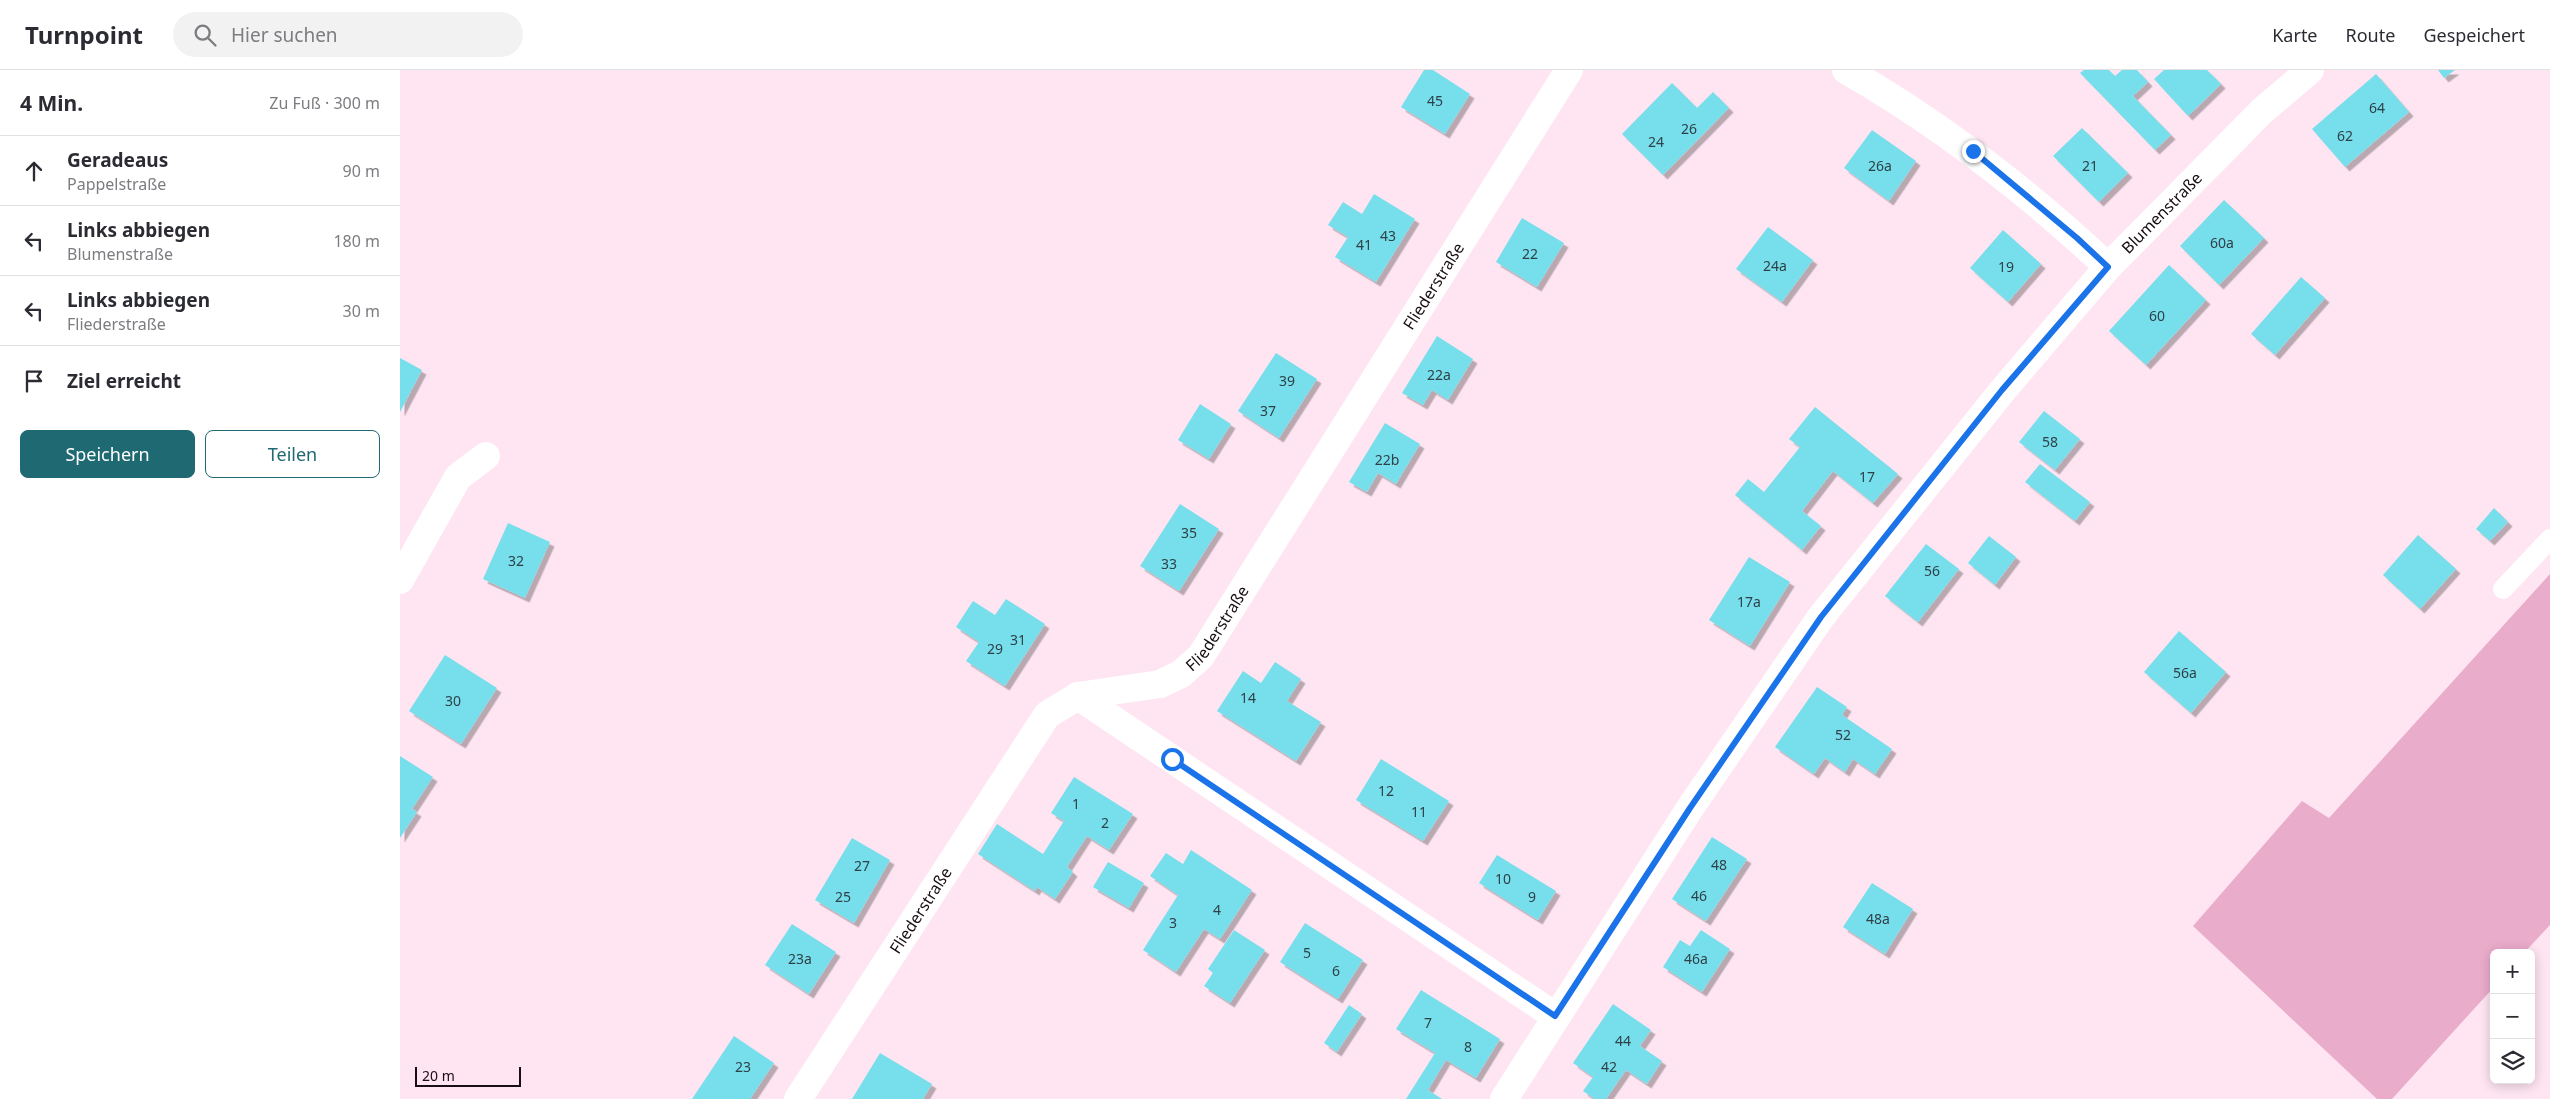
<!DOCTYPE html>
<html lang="de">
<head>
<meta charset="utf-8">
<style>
	:root { --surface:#fff; --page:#f2f2f3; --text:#2b2b33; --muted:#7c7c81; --line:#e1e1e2; --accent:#1e6972 }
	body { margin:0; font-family:"Noto Sans",sans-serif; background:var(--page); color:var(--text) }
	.controls { position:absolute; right:15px; bottom:15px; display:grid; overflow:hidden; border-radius:8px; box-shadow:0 2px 12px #0003 }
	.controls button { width:45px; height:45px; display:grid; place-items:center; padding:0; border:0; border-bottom:1px solid var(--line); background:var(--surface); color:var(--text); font:25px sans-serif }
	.scale { position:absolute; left:15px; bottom:12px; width:106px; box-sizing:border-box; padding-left:5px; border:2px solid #170d12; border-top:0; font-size:14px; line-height:18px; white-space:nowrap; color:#170d12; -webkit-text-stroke:4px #fee5f1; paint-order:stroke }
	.stop { position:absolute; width:15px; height:15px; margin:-11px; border:4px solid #1a73e8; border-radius:50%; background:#fff }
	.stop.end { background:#1a73e8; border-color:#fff; box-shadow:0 1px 5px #0008 }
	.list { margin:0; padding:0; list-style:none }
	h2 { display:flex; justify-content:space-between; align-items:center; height:65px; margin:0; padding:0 20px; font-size:21px }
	h2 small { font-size:16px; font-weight:400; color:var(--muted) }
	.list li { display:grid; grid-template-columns:32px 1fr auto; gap:15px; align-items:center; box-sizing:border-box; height:70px; padding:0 20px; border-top:1px solid var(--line) }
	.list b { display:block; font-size:19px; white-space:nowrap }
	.list p { margin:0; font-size:16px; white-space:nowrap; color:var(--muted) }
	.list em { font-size:16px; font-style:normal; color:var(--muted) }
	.actions { display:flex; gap:10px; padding:15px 20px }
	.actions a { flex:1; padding:11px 0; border:1px solid var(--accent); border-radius:8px; text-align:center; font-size:18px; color:var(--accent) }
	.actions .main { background:var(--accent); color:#fff }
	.icon { flex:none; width:28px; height:28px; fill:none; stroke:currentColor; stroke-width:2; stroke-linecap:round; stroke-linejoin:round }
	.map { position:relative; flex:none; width:2150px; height:1029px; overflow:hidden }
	header { display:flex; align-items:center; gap:30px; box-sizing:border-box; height:70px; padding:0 25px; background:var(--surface); border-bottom:1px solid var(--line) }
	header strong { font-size:24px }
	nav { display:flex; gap:28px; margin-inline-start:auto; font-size:18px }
	.search { width:350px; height:45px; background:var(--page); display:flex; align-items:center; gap:12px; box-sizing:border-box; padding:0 18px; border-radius:28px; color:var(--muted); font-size:19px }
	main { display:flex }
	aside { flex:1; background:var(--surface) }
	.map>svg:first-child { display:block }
	.green { fill:#eaaccb }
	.building { fill:#77deec; filter:url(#shadow) }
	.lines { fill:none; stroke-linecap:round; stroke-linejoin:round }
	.service { stroke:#fff; stroke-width:20 }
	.minor { stroke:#fff; stroke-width:28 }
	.tertiary { stroke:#fff; stroke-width:28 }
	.route { stroke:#1a73e8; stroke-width:6 }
	.labels { text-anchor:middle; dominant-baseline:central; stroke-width:5; stroke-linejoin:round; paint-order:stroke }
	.number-label { font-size:14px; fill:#2f4148 }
	.street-label { font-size:16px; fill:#170d12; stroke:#fee5f1 }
</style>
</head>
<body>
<header>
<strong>Turnpoint</strong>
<div class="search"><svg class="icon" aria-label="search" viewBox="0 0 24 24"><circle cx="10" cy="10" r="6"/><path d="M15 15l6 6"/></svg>Hier suchen</div>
<nav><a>Karte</a><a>Route</a><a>Gespeichert</a></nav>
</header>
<main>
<aside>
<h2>4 Min.<small>Zu Fuß · 300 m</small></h2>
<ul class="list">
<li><svg class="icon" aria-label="ahead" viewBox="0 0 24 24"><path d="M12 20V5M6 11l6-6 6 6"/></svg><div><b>Geradeaus</b><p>Pappelstraße</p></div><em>90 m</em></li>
<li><svg class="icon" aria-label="left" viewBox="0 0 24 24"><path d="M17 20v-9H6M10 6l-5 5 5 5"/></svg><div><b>Links abbiegen</b><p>Blumenstraße</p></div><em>180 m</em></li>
<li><svg class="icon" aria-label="left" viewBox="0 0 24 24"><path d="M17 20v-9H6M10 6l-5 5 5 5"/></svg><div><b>Links abbiegen</b><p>Fliederstraße</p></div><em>30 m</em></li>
<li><svg class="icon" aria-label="arrive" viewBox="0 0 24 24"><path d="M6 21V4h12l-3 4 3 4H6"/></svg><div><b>Ziel erreicht</b></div></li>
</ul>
<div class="actions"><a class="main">Speichern</a><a>Teilen</a></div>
</aside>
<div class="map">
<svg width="2150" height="1029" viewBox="0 0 2150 1029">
	<defs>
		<filter id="shadow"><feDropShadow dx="4.5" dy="4.5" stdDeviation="0" flood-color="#0004"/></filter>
	</defs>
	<rect width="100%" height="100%" fill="#fee5f1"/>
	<polygon class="green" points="2150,504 2150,855 2124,883 2094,883 2094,917 1992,1029 1977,1029 1793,856 1902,731 1929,748"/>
	<g class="building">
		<polygon points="1024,0 1033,0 1070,24 1045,64 1001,37"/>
		<polygon points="1684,0 1709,0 1715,6 1722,0 1737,0 1748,12 1733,26 1771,65 1755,80 1680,3"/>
		<polygon points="1764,0 1807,0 1821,14 1788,46 1754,9"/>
		<polygon points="2038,0 2055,0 2044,8"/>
		<polygon points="1976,4 2009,42 1945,97 1912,59"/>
		<polygon points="1272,13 1297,38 1313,22 1329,38 1263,105 1222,64"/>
		<polygon points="1682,58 1728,103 1699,132 1653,86"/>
		<polygon points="1472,60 1516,91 1489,131 1444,98"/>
		<polygon points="974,124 1015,149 976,212 935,187 948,167 928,155 943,132 962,144"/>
		<polygon points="1824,130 1864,168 1819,215 1780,176"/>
		<polygon points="1122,148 1164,173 1137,217 1096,192"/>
		<polygon points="1368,157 1413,190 1382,232 1336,199"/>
		<polygon points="1603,160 1641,194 1608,232 1570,198"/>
		<polygon points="1769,195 1806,230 1746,295 1709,261"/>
		<polygon points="1901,207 1925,228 1875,285 1851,264"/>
		<polygon points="1037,266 1073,289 1048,330 1032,320 1023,335 1002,323"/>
		<polygon points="876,283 917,309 879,368 838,341"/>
		<polygon points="0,288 22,300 0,342"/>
		<polygon points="800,334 831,354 809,389 778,370"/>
		<polygon points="1415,337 1498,404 1473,433 1433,401 1402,441 1421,456 1402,480 1335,425 1348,409 1364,422 1400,377 1389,369"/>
		<polygon points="1644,341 1680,369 1655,400 1619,372"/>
		<polygon points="985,353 1020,374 996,414 978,403 967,422 949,412"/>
		<polygon points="1640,394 1690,432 1675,451 1625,412"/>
		<polygon points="780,434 819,459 779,521 740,496"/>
		<polygon points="2094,438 2108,452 2090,471 2076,459"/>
		<polygon points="108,453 150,472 125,528 83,509"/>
		<polygon points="2018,465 2056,499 2020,539 1983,505"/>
		<polygon points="1589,466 1616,487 1595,515 1568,493"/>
		<polygon points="1526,474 1559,499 1518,552 1485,526"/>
		<polygon points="1349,487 1390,512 1350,576 1309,550"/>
		<polygon points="606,529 645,554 605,616 566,591 579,572 556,557 573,531 595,545"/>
		<polygon points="1779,561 1826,602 1791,643 1744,602"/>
		<polygon points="45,585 97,618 61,674 9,641"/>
		<polygon points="875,592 901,609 887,631 921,652 896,691 817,641 843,601 861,613"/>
		<polygon points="1417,617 1447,637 1442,645 1492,679 1475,704 1453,689 1445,702 1425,688 1414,704 1375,677"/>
		<polygon points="0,686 33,707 12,739 17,742 0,768"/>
		<polygon points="981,689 1049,731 1023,771 956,730"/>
		<polygon points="674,707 733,744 709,780 687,766 667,797 673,802 655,829 637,817 635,821 578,784 597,754 643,784 664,751 651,743"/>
		<polygon points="1312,767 1347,789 1306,851 1272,829"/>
		<polygon points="452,768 490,790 454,853 415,830"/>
		<polygon points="791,780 852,820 820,869 804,859 776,902 743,880 778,825 750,806 766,783 783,794"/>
		<polygon points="1097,785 1156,821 1138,850 1079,813"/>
		<polygon points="708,792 744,813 729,838 693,817"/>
		<polygon points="1472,813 1513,839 1485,884 1443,857"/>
		<polygon points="905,853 963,890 938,929 880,892"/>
		<polygon points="392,854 436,882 409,924 365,895"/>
		<polygon points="834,860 865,880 830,933 804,916 813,903 808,899"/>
		<polygon points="1301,860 1330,879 1302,922 1263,897 1280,870 1290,876"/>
		<polygon points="1021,920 1100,969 1076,1008 1046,990 1028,1020 1042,1029 1006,1029 1035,983 996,959"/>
		<polygon points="1213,934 1251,960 1240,976 1262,991 1247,1014 1226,1000 1206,1029 1195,1029 1183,1021 1193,1007 1173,993"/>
		<polygon points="949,935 962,944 937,982 924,973"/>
		<polygon points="334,966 374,993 350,1029 292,1029"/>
		<polygon points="480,983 532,1014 523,1029 452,1029"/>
	</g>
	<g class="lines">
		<polyline class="service" points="2103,519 2150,469"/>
		<g class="minor">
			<path d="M1446 0C1542 55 1628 122 1708 197"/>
			<polyline points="0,510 58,407 86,386"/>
			<polyline points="678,626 1155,946"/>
			<path id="s1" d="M1104 1029 1290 738 1421 547 1603 320 1708 197 1862 41 1910 0"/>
		</g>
		<path class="tertiary" id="s2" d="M398 1029 647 645 678 626 760 614 781 604 801 586 1169 0"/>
	</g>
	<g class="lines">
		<polyline class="route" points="772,689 1155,946 1290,738 1421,547 1602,320 1708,197 1677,168 1573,81"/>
	</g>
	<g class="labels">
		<g class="number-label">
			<text x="1035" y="30">45</text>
			<text x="1977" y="37">64</text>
			<text x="1289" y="58">26</text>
			<text x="1945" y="65">62</text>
			<text x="1256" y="71">24</text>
			<text x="1480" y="95">26a</text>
			<text x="1690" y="95">21</text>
			<text x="988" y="165">43</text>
			<text x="1822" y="172">60a</text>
			<text x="964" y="174">41</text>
			<text x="1130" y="183">22</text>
			<text x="1375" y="195">24a</text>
			<text x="1606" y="196">19</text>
			<text x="1757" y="245">60</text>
			<text x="1039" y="304">22a</text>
			<text x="887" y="310">39</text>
			<text x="868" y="340">37</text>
			<text x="1650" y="371">58</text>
			<text x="987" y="389">22b</text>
			<text x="1467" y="406">17</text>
			<text x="789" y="462">35</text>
			<text x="116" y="490">32</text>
			<text x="769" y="493">33</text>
			<text x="1532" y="500">56</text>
			<text x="1349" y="531">17a</text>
			<text x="618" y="569">31</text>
			<text x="595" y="578">29</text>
			<text x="1785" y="602">56a</text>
			<text x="848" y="627">14</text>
			<text x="53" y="630">30</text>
			<text x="1443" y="664">52</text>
			<text x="986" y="720">12</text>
			<text x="676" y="733">1</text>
			<text x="1019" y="741">11</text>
			<text x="705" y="752">2</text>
			<text x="1319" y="794">48</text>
			<text x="462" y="795">27</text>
			<text x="1103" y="808">10</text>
			<text x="1299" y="825">46</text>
			<text x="443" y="826">25</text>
			<text x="1132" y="826">9</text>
			<text x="817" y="839">4</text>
			<text x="1478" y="848">48a</text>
			<text x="773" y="852">3</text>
			<text x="907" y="882">5</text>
			<text x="400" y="888">23a</text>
			<text x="1296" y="888">46a</text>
			<text x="936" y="900">6</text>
			<text x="1028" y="952">7</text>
			<text x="1223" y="970">44</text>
			<text x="1068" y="976">8</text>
			<text x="343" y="996">23</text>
			<text x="1209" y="996">42</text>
		</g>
		<g class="street-label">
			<text stroke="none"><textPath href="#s1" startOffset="1106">Blumenstraße</textPath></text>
			<text stroke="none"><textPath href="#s2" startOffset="1064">Fliederstraße</textPath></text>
			<text stroke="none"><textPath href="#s2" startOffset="659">Fliederstraße</textPath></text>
			<text stroke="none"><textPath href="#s2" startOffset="225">Fliederstraße</textPath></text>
		</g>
	</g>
</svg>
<div class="controls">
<button>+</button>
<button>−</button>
<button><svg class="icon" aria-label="layers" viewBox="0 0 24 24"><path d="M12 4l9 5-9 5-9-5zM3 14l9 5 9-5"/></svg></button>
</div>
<div class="scale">20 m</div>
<div class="stop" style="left:772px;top:689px"></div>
<div class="stop end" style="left:1573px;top:81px"></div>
</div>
</main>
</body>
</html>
